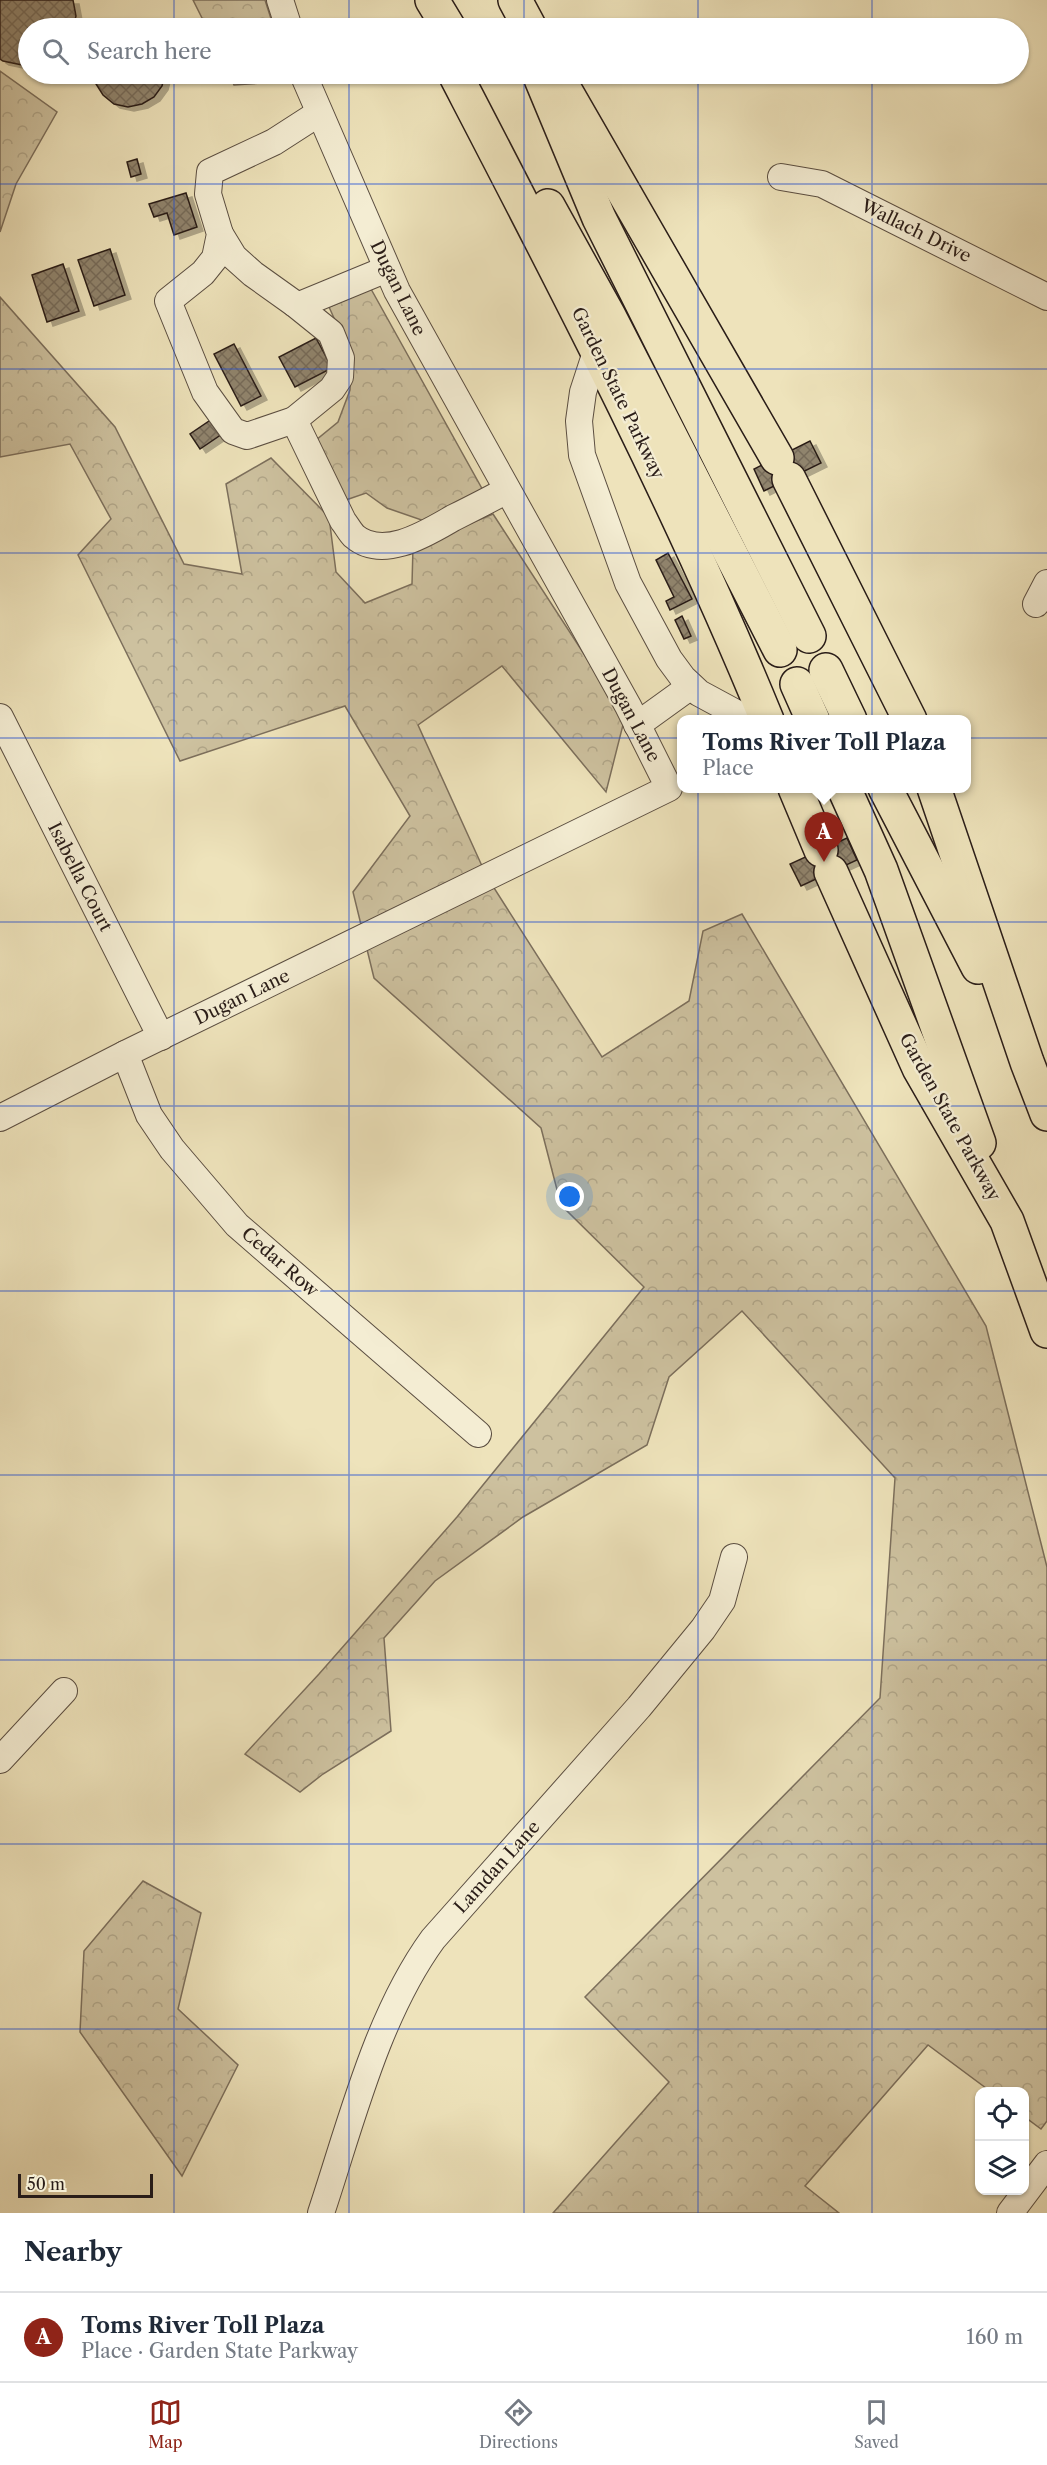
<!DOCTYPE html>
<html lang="en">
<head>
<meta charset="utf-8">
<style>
	:root { --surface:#fff; --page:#f6f6f7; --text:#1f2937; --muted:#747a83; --line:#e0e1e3; --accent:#8f2418 }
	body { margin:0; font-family:"Libre Caslon Text",serif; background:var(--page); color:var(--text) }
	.controls { position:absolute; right:18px; bottom:18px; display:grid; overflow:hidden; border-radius:12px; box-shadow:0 2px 4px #0004 }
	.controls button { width:54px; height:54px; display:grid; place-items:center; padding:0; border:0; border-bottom:2px solid var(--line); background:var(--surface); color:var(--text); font:30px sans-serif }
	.scale { position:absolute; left:18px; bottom:15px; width:135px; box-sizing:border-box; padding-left:6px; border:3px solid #2a1d18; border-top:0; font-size:16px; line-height:21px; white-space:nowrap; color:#2a1d18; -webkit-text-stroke:4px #f4edd3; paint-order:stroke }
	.you { position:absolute; left:570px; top:1197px; width:21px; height:21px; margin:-15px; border:4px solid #fff; border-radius:50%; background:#1a73e8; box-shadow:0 0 0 9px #1a73e833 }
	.badge { display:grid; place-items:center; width:39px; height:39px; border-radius:50%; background:var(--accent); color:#fff; font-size:20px; font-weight:700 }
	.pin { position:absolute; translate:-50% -50px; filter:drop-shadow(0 2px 3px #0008) }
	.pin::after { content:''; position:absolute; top:32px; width:21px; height:18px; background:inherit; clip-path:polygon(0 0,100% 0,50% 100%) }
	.popup { position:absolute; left:677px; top:715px; width:294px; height:78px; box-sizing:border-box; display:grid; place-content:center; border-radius:12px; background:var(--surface); filter:drop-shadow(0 2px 4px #0005); font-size:20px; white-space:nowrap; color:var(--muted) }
	.popup b { font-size:22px; color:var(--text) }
	.popup::after { content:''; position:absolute; left:50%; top:100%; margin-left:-12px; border:12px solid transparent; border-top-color:var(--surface) }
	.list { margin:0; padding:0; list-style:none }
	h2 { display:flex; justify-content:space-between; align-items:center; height:78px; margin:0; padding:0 24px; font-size:26px }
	h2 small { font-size:20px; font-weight:400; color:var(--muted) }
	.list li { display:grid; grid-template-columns:39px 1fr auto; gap:18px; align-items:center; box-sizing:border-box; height:90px; padding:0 24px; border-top:2px solid var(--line) }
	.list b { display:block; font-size:22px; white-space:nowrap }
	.list p { margin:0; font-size:20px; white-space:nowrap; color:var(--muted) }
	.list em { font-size:20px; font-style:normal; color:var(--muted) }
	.icon { flex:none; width:33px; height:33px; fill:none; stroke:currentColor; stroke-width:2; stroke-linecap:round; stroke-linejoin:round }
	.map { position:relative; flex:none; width:1047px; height:2213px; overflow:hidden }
	.search { position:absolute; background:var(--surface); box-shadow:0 2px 4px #0004; left:18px; right:18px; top:18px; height:66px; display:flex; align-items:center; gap:15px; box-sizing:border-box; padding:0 21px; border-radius:33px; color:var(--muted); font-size:22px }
	.sheet { height:168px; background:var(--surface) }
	nav { display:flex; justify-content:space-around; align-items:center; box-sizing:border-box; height:84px; border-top:2px solid var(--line); background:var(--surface); font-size:16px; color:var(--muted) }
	nav a { display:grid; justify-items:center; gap:3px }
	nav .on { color:var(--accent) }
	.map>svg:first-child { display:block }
	.forest { fill:url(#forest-crowns); stroke:#7c6f5c; stroke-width:1.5 }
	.building { fill:url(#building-cross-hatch); stroke:#2a1d18; stroke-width:1.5; filter:url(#shadow) }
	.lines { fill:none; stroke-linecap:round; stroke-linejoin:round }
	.minor-casing { stroke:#5b4e41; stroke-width:28 }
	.highway-casing { stroke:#2a1d18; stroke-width:36 }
	.minor { stroke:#f4edd3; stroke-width:26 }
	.highway { stroke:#eee3bb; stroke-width:33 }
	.grid { fill:none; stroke:#1d4ed8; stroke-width:1.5; stroke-opacity:0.55 }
	.labels { text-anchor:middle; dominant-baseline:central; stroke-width:4.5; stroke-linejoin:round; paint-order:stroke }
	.street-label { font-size:18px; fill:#2a1d18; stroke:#f4edd3 }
</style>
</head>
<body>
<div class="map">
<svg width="1047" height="2213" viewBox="0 0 1047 2213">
	<defs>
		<pattern id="forest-crowns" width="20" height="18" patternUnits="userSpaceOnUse" patternTransform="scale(1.5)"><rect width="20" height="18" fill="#cdc19f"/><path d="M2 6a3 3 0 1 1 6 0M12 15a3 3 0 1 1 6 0" fill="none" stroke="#b0a588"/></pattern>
		<pattern id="building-cross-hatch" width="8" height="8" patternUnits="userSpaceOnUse" patternTransform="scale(1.5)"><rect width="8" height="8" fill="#90846d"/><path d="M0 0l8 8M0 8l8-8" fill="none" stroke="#766b59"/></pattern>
		<filter id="shadow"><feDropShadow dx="6" dy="4" stdDeviation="0" flood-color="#0004"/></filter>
	</defs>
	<rect width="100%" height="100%" fill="#eee3bb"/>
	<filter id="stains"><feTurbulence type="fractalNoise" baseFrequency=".00333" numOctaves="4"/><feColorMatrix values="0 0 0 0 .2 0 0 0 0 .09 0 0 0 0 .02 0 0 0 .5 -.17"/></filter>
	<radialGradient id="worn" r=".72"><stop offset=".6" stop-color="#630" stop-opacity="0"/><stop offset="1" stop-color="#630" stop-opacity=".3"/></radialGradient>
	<g class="forest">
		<polygon points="193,0 265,0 274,28 207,28"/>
		<polygon points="0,71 57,112 16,184 0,232"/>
		<polygon points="229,74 288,74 291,81 234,85"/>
		<polygon points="371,289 485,494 433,524 387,508 366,493 340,502 310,445 338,422 350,390 352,358 329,307"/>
		<polygon points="0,297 115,427 184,564 242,574 226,484 271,458 329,517 336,572 365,603 412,584 413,547 493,514 625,717 606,792 502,666 418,725 487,877 602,1057 689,1001 703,931 742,914 986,1326 1047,1567 1047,2121 1041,2129 1025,2117 1024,2092 990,2091 928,2045 805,2186 839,2213 553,2213 669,2082 585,1997 880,1698 895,1478 742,1311 669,1377 647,1445 523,1517 435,1581 384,1638 391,1731 323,1774 300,1792 245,1754 319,1674 457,1517 644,1287 561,1205 541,1128 374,978 353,892 410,816 345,706 180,761 78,555 111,519 70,444 0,457"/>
		<polygon points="143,1881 201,1913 178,2009 238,2065 182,2176 80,2032 84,1951"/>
	</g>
	<g class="building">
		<polygon points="0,0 73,0 76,16 73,28 28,28 28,64 22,65 3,61 0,59"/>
		<polygon points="94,74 165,74 162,86 154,97 142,104 128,107 114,104 103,95 96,84"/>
		<polygon points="137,159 141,174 131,177 127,162"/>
		<polygon points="186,193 197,227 174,235 167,213 154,217 149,204"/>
		<polygon points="110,249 125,295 94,306 78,260"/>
		<polygon points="63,264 79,311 47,322 32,275"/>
		<polygon points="316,338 332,368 295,387 279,357"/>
		<polygon points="234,344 261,396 241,406 214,354"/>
		<polygon points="212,419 222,434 200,449 190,434"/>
		<polygon points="810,441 821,463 764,491 754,469"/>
		<polygon points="668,553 692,599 670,610 666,601 674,597 656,560"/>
		<polygon points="682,616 691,636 684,639 675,620"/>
		<polygon points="847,838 857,860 801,886 790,864"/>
	</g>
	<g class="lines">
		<g class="minor-casing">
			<g id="minor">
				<polyline points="280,0 289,28"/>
				<polyline points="781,177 822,184 1047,297"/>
				<polyline points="220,234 234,257 253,274 295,304 302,304 387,269"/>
				<polyline points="295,304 331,333 341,358 340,377 332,389 294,420 247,436 233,431 205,392 168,301 203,273 215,258 220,234 208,194 210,172 274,142 319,113"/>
				<polyline points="597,349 583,392 579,421 582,455 628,583 669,659 683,678 699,693 749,720"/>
				<path d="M294 420 343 521C347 526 350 532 354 536 383 561 427 533 453 518 471 509 489 500 507 490"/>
				<polyline points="1036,604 1047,583"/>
				<polyline points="0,717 161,1037"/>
				<polyline points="637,725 691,686"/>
				<polyline points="125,1054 149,1115 172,1149 237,1225 478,1434"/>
				<polyline points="0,1118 125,1054 669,788 628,706 397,291 303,74"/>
				<polyline points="0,1760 64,1691"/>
				<path d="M321 2213C351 2123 377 2016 433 1939L639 1707 703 1629 722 1601 734 1557"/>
				<polyline points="1010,2213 1047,2164"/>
			</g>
		</g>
		<g class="highway-casing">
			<g id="highway">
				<polyline points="432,0 449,28"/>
				<polyline points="515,0 530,28"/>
				<path d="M455 74C565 286 676 498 767 720"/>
				<polyline points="539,74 599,218 809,636"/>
				<polyline points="565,90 777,458"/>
				<polyline points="548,206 609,316 780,650"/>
				<polyline points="789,479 910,720"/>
				<polyline points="826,670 850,720"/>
				<polyline points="797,684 813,720"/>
				<polyline points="795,788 821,850"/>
				<polyline points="844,788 881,870 979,1143"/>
				<polyline points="885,788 978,967"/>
				<polyline points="934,788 1027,1062 1047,1114"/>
				<polyline points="831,872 919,1068 1007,1221 1047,1331"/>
			</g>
		</g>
		<use href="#minor" class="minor"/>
		<use href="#highway" class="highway"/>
	</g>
	<path class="grid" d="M174 0V28M349 0V28M524 0V28M698 0V28M872 0V28M174 74V2213M349 74V2213M524 74V2213M698 74V2213M872 74V2213M0 184H1047M0 369H1047M0 553H1047M0 738H1047M0 922H1047M0 1106H1047M0 1291H1047M0 1475H1047M0 1660H1047M0 1844H1047M0 2029H1047"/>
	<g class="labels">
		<g class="street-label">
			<text transform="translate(916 231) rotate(26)">Wallach Drive</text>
			<text transform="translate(398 288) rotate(64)">Dugan Lane</text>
			<text transform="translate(618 393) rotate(64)">Garden State Parkway</text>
			<text transform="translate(631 715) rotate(62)">Dugan Lane</text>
			<text transform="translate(80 877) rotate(63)">Isabella Court</text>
			<text transform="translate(242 997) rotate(-26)">Dugan Lane</text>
			<text transform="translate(950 1117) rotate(61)">Garden State Parkway</text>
			<text transform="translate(280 1262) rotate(41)">Cedar Row</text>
			<text transform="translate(497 1867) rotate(-48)">Lamdan Lane</text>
		</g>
	</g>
	<rect width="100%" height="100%" filter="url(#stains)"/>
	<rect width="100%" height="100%" fill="url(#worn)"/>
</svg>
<div class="controls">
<button><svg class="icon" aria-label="locate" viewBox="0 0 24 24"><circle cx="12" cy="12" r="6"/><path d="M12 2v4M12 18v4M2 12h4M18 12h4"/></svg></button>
<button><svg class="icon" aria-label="layers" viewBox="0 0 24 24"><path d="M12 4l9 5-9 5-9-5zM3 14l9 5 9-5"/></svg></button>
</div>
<div class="scale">50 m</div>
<div class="you"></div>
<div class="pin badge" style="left:824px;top:862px">A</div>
<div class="popup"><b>Toms River Toll Plaza</b>Place</div>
<div class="search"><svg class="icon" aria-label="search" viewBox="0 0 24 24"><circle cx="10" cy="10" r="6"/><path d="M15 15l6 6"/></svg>Search here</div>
</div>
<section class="sheet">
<h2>Nearby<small></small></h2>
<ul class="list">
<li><span class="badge">A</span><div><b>Toms River Toll Plaza</b><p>Place · Garden State Parkway</p></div><em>160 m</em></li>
</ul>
</section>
<nav>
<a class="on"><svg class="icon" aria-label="map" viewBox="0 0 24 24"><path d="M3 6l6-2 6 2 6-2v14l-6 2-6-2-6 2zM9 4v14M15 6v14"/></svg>Map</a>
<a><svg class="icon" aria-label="directions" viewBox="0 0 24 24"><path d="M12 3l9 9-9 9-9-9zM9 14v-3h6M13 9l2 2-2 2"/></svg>Directions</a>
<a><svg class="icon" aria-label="saved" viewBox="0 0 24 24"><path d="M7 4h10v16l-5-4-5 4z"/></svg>Saved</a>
</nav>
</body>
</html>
